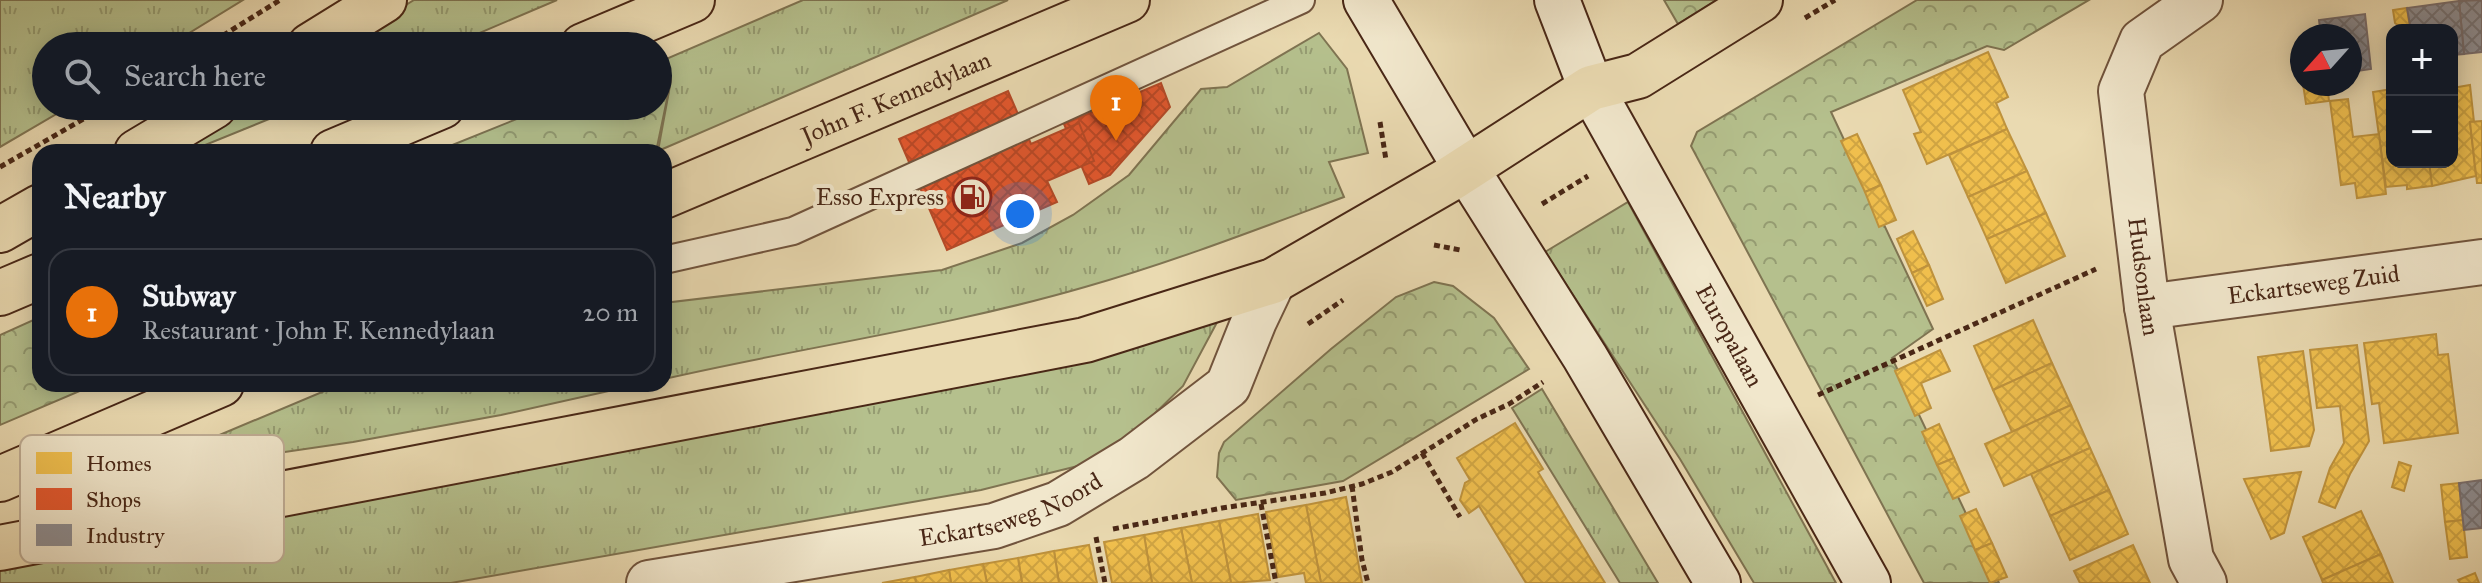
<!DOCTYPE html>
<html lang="en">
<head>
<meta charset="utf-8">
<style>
	:root { --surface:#171b24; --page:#20242c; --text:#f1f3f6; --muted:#9ea1a6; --line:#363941; --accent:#c59692 }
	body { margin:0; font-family:"IM FELL Great Primer",serif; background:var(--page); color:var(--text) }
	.controls { position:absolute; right:24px; top:24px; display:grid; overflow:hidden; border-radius:16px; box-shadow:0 4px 20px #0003 }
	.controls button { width:72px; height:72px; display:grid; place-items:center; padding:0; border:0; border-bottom:2px solid var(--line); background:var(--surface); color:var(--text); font:40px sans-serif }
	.compass { position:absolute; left:2290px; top:24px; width:72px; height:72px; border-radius:50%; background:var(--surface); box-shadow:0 4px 20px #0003; rotate:243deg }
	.you { position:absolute; left:1020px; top:214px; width:28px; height:28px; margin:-20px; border:6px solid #fff; border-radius:50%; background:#1a73e8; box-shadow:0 0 0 12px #1a73e833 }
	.badge { display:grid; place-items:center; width:52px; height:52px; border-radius:50%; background:var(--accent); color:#fff; font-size:26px; font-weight:700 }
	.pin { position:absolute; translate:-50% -66px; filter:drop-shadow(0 2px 4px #0008) }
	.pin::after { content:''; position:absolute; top:42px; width:28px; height:24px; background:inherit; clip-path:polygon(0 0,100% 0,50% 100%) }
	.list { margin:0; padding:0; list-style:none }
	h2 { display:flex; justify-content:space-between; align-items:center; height:104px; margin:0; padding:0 32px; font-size:34px }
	h2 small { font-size:26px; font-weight:400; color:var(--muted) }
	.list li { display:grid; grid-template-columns:52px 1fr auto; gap:24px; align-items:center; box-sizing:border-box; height:128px; margin:0 16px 16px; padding:0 16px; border:2px solid var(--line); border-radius:24px }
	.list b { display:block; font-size:30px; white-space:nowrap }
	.list p { margin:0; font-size:26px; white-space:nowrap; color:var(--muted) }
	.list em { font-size:26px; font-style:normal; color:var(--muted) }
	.icon { flex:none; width:44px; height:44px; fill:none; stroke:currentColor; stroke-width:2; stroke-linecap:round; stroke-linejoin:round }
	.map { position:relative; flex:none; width:2482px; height:583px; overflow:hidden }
	.search { position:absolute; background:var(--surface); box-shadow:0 4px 20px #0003; left:32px; top:32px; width:640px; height:88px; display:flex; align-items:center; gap:20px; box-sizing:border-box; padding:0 28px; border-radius:44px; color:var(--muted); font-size:30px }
	.panel { position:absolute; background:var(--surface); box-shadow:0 4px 20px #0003; left:32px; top:144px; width:640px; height:248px; border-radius:24px }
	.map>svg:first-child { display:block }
	.grass { fill:url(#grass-tufts); stroke:#7f7452; stroke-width:2 }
	.forest { fill:url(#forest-crowns); stroke:#7f7452; stroke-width:2 }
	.homes { fill:url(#homes-cross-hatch); stroke:#bf933d; stroke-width:2 }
	.shops { fill:url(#shops-cross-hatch); stroke:#b64927; stroke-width:2 }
	.industry { fill:url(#industry-cross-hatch); stroke:#796e6d; stroke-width:2 }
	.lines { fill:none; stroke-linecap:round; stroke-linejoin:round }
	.lane-casing { stroke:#71543d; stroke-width:30 }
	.street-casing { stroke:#71543d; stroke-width:48 }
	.secondary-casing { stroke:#492716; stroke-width:48 }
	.primary-casing { stroke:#492716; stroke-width:48 }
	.path { stroke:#492716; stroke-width:5; stroke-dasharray:6 4; stroke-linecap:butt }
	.lane { stroke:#f1e7cc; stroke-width:26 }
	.street { stroke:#f1e7cc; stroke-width:44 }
	.secondary { stroke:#f1e7cc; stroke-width:44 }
	.primary { stroke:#eadab1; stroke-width:44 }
	.labels { text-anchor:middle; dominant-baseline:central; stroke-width:8; stroke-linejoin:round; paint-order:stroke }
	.street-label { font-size:24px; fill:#492716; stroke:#f1e7cc }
	.poi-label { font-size:24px; fill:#492716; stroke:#f1e7cc; text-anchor:end }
	.key { fill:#f1e7cc; stroke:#bfad95; stroke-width:2 }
	.key-label { font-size:22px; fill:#492716 }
</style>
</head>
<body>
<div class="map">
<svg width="2482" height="583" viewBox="0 0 2482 583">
	<defs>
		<pattern id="grass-tufts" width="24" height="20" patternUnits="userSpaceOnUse" patternTransform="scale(2)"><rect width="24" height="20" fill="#b5c08d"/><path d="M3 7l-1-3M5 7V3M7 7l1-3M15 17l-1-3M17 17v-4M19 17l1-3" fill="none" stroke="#959c72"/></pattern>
		<pattern id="forest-crowns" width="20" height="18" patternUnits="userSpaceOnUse" patternTransform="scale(2)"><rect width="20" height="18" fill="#b5c08d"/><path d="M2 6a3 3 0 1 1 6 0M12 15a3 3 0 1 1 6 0" fill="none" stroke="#959c72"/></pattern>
		<pattern id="homes-cross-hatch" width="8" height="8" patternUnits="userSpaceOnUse" patternTransform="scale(2)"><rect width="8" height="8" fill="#f2c14e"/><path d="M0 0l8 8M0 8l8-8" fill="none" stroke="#d1a643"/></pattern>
		<pattern id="shops-cross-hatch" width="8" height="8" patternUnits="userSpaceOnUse" patternTransform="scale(2)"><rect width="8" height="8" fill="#e4572e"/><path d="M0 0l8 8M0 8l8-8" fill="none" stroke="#bb4826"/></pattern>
		<pattern id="industry-cross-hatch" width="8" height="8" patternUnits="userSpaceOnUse" patternTransform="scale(2)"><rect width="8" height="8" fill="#8d8d92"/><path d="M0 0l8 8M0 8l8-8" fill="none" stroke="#757376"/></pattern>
	</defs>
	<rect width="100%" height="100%" fill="#eadab1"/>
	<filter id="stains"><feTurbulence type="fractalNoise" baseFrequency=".0025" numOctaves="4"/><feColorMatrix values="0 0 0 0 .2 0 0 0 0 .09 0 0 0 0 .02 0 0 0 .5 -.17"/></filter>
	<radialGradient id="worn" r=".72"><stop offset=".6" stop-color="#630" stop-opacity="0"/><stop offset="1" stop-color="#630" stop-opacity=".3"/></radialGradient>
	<g class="grass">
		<polygon points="0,0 243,0 168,46 46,46 46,106 70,106 0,147"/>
		<polygon points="414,0 557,0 449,46 340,46"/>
		<polygon points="803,0 1008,0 658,151 671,80 666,59"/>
		<path d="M1319 33 1347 69 1368 153 1329 162 1344 197C1258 229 1173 262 1085 287 947 327 804 347 664 379V303L942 270 1022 243 1073 215 1129 175 1201 89 1227 87Z"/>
		<polygon points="243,106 301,106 188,152 173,152"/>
		<polygon points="1628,202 1836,583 1754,583 1680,459 1545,252"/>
		<polygon points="1222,313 1183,386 1141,427 1082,465 981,490 451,583 0,583 0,569 20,563"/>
		<polygon points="341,384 640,384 501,415 353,442 122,476"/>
		<polygon points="1542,389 1658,583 1620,583 1512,408"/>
	</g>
	<g class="forest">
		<polygon points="1664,0 1717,0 1678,24"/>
		<polygon points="1917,0 2089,0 2004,50 1987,46 1831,112 1933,329 1892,358 1999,583 1924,583 1691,146 1697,132"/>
		<polygon points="666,59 671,80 656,152 435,152 549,106 658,106 658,62"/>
		<polygon points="1434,282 1453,286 1494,318 1529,369 1343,481 1236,500 1217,477 1219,453 1224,442 1331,349 1396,297"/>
		<polygon points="40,317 40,384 96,384 0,425 0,335"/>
	</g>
	<g class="homes">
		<polygon points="2407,8 2410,28 2403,29 2395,23 2393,10"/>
		<polygon points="1988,52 2008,97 1996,103 2007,129 1927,164 1914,134 1921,132 1903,90"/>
		<polygon points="2303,84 2327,84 2329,101 2306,104"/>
		<polygon points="2470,85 2474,122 2470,122 2476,176 2432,186 2429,162 2452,162 2452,107 2455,106 2452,88"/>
		<polygon points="2392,89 2392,162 2429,162 2432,186 2407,189 2407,185 2386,187 2373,92"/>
		<polygon points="2348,99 2353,137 2379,134 2386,194 2357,198 2355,183 2341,185 2330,101"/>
		<polygon points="2482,121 2482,183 2477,183 2470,122"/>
		<polygon points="2007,129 2027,171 1968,197 1949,155"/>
		<polygon points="1857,134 1881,185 1865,192 1841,141"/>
		<polygon points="2027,171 2046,213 1987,239 1968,197"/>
		<polygon points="1881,185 1896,220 1879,227 1865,192"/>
		<polygon points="2046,213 2065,256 2006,283 1987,239"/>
		<polygon points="1913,231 1929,265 1912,273 1897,239"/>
		<polygon points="1929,265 1943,299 1927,306 1912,273"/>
		<polygon points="2033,320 2052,363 1993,390 1974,346"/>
		<polygon points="2436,334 2438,355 2448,354 2458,433 2384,443 2379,403 2372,404 2364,343"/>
		<polygon points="2357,345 2369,441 2350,474 2335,508 2319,502 2330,468 2344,443 2340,406 2317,408 2310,350"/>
		<polygon points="1940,350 1950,371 1921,383 1931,408 1915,416 1895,371"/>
		<polygon points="2303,351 2314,430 2309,446 2271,451 2258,357"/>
		<polygon points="2052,363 2071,405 2012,432 1993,390"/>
		<polygon points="2071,405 2090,448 2004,486 1985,444"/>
		<polygon points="1515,423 1543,469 1538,472 1605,583 1526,583 1479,506 1469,513 1460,500 1465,483 1470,480 1457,458"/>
		<polygon points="1939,424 1954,458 1937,465 1922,432"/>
		<polygon points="2090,448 2109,490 2050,516 2031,474"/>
		<polygon points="1954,458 1969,492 1953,499 1937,465"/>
		<polygon points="2399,462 2411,466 2404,491 2392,487"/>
		<polygon points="2301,472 2284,533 2271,539 2244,479"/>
		<polygon points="2459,483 2463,520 2445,522 2441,485"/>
		<polygon points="2109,490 2128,534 2070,560 2050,516"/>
		<polygon points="1346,497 1362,583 1321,583 1306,505"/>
		<polygon points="1306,505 1321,583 1306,583 1304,573 1278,577 1266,512"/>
		<polygon points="1976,509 1992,543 1975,550 1960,516"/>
		<polygon points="2361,511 2381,554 2322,580 2303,537"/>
		<polygon points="1258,514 1270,580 1231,583 1219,521"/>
		<polygon points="2463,520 2467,557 2450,559 2445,522"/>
		<polygon points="1219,521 1231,583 1192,583 1181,528"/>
		<polygon points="1181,528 1192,583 1152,583 1144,535"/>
		<polygon points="1144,535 1152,583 1112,583 1104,542"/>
		<polygon points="1992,543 2007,577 1990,583 1975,550"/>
		<polygon points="1089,545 1097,583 1059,583 1054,551"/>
		<polygon points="2133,545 2150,583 2080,583 2074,571"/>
		<polygon points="1054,551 1059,583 1022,583 1018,558"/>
		<polygon points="2381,554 2393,583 2323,583 2322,580"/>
		<polygon points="1018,558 1022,583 987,583 983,564"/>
		<polygon points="983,564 987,583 951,583 949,570"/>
		<polygon points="949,570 951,583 916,583 915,577"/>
		<polygon points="2475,573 2479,583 2460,583 2458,580"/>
		<polygon points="915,577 916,583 882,583"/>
	</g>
	<g class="shops">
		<polygon points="1161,83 1170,107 1110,175 1089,184 1064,124"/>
		<polygon points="1008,91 1031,144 1079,123 1094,161 1047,181 1057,202 947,250 899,139"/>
	</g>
	<g class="industry">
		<polygon points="2482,0 2482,52 2464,54 2459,1"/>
		<polygon points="2459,1 2464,54 2452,55 2452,30 2411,30 2407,8"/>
		<polygon points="2365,14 2371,69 2350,72 2350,36 2321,36 2319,20"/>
		<polygon points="2482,480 2482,528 2464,530 2459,483"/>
	</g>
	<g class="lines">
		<g class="lane-casing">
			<polyline id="lane" points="664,260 793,231 1301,0"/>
		</g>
		<g class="street-casing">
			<g id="street">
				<path id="s1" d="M2200 0 2142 41 2121 91 2147 307 2191 559 2204 583"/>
				<path id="s2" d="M2147 307 2482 262"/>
				<path id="s3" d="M649 583 994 526 1058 504 1134 458 1228 386 1254 321 1273 281"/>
			</g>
		</g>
		<g class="secondary-casing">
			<g id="secondary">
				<polyline points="1366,0 1465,167 1585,357 1718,583"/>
				<path id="s4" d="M1557 0 1591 88 1868 583"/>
			</g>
		</g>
		<g class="primary-casing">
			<g id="primary">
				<polyline points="310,46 384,0"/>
				<polyline points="583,46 692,0"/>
				<polyline points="137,152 214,106"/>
				<polyline points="333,152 442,106"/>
				<path id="s5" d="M664 196 1127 0"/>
				<polyline points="0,230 40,207"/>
				<polyline points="0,293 40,276"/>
				<polyline points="0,479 221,384"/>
				<polyline points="0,548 1085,340 1273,281 1450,179 1591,88 1638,76 1760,0"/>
			</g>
		</g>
		<g class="path">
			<polyline points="1805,18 1835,0"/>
			<polyline points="206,46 280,0"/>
			<polyline points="1380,122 1386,160"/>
			<polyline points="0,167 106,106"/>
			<polyline points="1542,204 1588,176"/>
			<polyline points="1434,245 1460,250"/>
			<polyline points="1308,324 1343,300"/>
			<polyline points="1818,395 2096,269"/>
			<polyline points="1422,453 1460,517"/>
			<polyline points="1352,486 1362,560 1368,583"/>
			<polyline points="1261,504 1276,583"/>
			<polyline points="1113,529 1222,508 1325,493 1362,484 1392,472 1477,419 1509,404 1543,382"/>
			<polyline points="1096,537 1105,583"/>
		</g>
		<use href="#lane" class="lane"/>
		<use href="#street" class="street"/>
		<use href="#secondary" class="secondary"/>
		<use href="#primary" class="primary"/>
	</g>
	<defs>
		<g id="fuel-ring" transform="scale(2)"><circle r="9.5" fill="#f1e7cc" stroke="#8f2418" stroke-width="1.5"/><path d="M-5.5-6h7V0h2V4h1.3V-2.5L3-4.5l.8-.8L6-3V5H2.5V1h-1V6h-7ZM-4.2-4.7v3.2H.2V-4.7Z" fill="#8f2418"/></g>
	</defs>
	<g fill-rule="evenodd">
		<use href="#fuel-ring" x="972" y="197"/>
	</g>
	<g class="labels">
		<g class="street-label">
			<text stroke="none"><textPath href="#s5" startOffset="252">John F. Kennedylaan</textPath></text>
			<text stroke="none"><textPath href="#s1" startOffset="312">Hudsonlaan</textPath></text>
			<text stroke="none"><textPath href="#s2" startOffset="168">Eckartseweg Zuid</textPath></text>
			<text stroke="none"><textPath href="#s4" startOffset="378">Europalaan</textPath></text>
			<text stroke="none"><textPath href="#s3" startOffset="370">Eckartseweg Noord</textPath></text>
		</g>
		<g class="poi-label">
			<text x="944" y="197">Esso Express</text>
		</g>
	</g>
	<rect x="20" y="435" width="264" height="128" rx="12" class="key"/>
	<rect x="36" y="452" width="36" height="22" fill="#f2c14e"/>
	<rect x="36" y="488" width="36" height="22" fill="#e4572e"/>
	<rect x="36" y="524" width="36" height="22" fill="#8d8d92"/>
	<g class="key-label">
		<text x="86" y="471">Homes</text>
		<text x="86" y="507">Shops</text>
		<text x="86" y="543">Industry</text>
	</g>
	<rect width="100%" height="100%" filter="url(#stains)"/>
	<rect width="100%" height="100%" fill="url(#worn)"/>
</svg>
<div class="controls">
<button>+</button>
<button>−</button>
</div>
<svg class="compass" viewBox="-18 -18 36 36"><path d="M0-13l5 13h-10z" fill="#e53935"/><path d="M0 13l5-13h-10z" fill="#9ea1a6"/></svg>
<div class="you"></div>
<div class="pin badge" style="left:1116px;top:141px;background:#e8710a">1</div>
<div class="search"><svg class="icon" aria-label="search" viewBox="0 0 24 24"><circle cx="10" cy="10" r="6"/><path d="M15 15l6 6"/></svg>Search here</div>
<section class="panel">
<h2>Nearby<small></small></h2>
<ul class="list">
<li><span class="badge" style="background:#e8710a">1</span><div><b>Subway</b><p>Restaurant · John F. Kennedylaan</p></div><em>20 m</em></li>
</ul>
</section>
</div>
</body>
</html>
